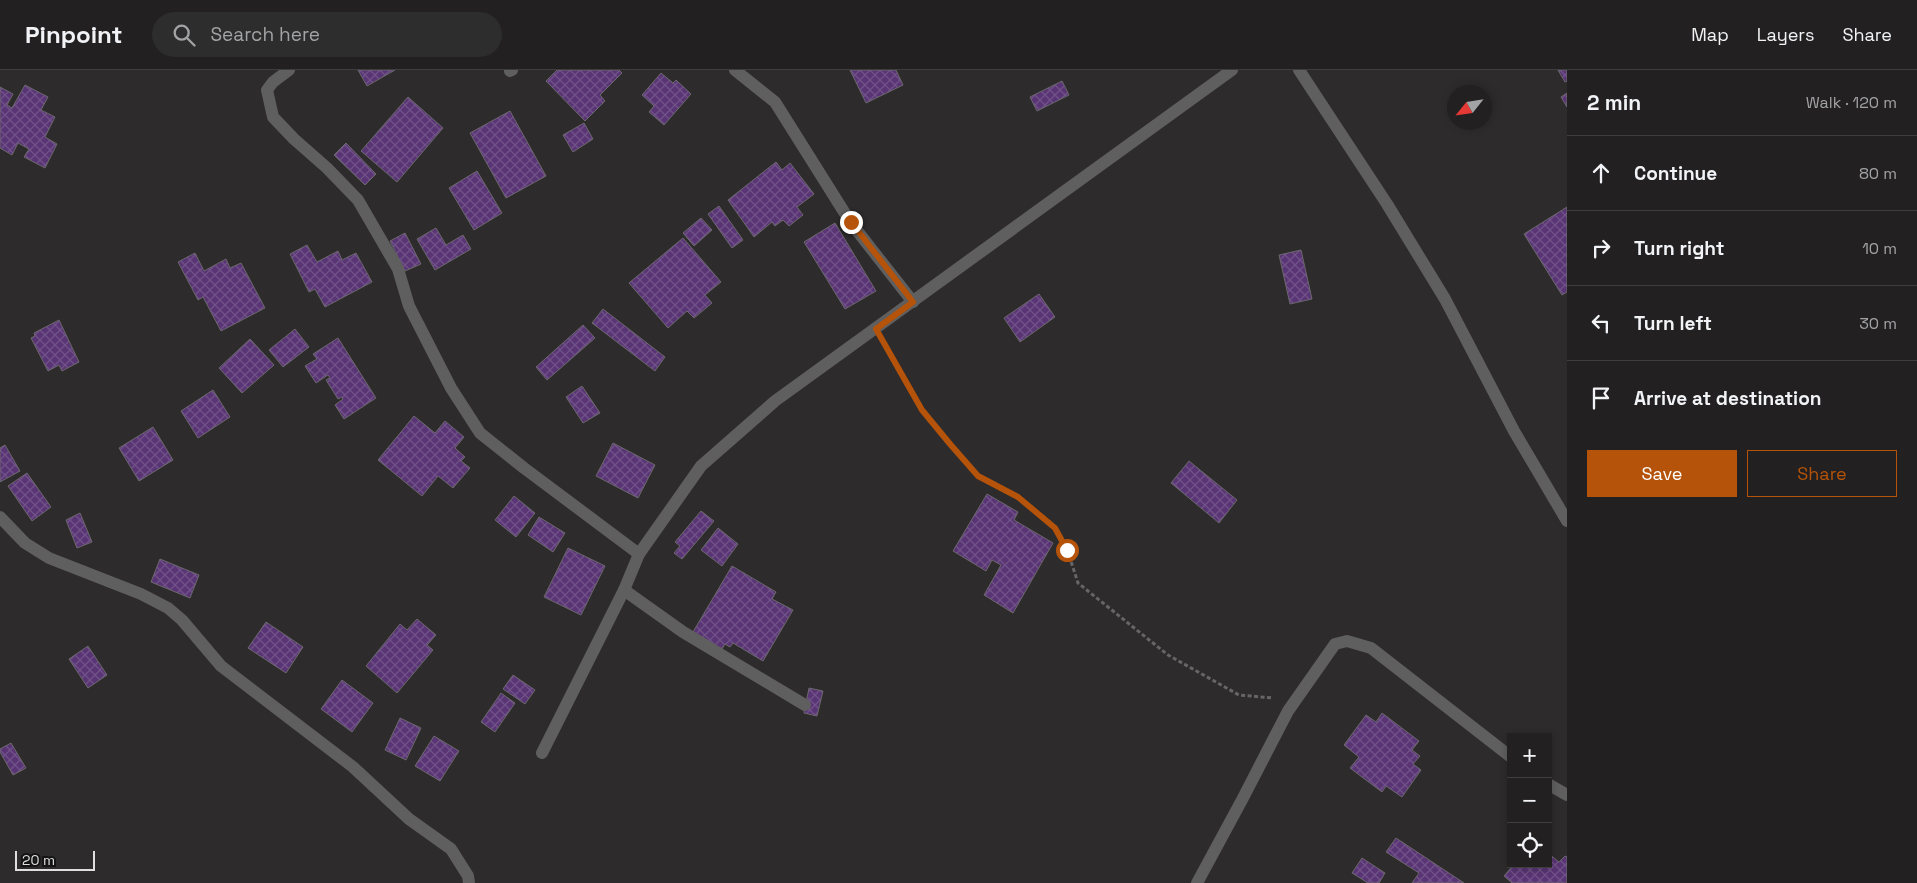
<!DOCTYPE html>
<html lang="en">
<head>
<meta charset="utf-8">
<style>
	:root { --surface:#222021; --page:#2e2d2e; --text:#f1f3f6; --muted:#a2a3a5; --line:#3f3e3f; --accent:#b45309 }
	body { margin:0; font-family:"Space Grotesk",sans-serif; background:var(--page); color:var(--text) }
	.controls { position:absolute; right:15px; bottom:15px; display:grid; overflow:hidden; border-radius:0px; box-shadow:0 2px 8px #0003 }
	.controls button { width:45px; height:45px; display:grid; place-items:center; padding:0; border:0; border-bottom:1px solid var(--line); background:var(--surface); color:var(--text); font:25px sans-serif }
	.compass { position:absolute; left:1447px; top:15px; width:45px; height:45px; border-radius:50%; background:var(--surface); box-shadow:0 2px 8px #0003; rotate:240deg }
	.scale { position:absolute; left:15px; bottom:12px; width:80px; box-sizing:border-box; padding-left:5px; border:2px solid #e0dfe0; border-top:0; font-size:14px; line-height:18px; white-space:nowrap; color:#e0dfe0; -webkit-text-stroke:4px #151414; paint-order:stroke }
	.stop { position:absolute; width:15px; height:15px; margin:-11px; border:4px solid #b45309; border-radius:50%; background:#fff }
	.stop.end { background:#b45309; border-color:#fff; box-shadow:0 1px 5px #0008 }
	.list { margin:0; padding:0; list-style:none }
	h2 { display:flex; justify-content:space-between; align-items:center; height:65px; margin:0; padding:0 20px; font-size:21px }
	h2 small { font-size:16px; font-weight:400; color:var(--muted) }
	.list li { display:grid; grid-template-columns:32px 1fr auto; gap:15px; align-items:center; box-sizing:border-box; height:75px; padding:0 20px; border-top:1px solid var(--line) }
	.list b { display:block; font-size:19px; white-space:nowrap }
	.list em { font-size:16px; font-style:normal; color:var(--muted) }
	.actions { display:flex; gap:10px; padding:15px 20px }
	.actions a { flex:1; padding:11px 0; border:1px solid var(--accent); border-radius:0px; text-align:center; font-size:18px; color:var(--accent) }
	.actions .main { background:var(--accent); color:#fff }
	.icon { flex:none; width:28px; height:28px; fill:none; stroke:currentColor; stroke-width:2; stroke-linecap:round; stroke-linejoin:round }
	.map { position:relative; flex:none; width:1567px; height:813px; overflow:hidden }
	header { display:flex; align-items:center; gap:30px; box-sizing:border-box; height:70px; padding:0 25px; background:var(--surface); border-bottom:1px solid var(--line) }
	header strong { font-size:24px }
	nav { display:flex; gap:28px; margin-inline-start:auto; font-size:18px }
	.search { width:350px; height:45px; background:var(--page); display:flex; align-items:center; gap:12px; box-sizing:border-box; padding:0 18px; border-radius:28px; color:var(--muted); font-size:19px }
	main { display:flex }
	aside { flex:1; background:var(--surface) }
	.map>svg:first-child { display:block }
	.building { fill:url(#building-cross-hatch); stroke:#6a686b }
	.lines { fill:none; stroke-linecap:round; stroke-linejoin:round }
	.path { stroke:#676667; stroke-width:3; stroke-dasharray:4 2.5; stroke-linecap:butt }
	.street { stroke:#605f5f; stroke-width:12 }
	.route { stroke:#b45309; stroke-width:6 }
</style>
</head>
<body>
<header>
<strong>Pinpoint</strong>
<div class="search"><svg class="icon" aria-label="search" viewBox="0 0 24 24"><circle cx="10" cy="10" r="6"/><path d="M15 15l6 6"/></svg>Search here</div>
<nav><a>Map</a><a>Layers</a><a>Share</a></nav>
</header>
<main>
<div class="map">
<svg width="1567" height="813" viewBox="0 0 1567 813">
	<defs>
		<pattern id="building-cross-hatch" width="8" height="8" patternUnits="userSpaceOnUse" patternTransform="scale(1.25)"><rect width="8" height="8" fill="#5a3575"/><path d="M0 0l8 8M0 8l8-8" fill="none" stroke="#715288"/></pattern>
	</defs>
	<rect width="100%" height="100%" fill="#2d2b2c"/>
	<g class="building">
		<polygon points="358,0 395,0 367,16"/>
		<polygon points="557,0 619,0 622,3 600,25 605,31 585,51 546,11"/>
		<polygon points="850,0 896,0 903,15 866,33"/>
		<polygon points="1558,0 1567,0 1567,11 1565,12"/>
		<polygon points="661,3 673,13 676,10 691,24 664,55 649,42 654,36 642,25"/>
		<polygon points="1062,11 1069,25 1037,41 1030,27"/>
		<polygon points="25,15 48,27 41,40 55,47 45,67 57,74 45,98 24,87 29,79 18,73 12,85 0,78 0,17 13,24 7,35 12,38"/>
		<polygon points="1567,23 1567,37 1561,27"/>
		<polygon points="408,27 443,58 397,112 361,81"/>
		<polygon points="510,41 546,106 506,128 470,63"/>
		<polygon points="584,53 593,69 573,82 563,65"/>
		<polygon points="346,73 376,104 365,115 334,85"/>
		<polygon points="776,92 782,100 790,93 814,124 797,137 803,145 789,156 783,150 775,156 772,152 754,167 728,130"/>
		<polygon points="477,101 502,143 474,160 449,118"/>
		<polygon points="719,136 743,170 732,178 708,144"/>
		<polygon points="1567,137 1567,222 1562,225 1524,164"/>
		<polygon points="701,148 712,160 694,176 683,163"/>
		<polygon points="835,153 876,221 845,239 804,172"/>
		<polygon points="436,158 446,175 463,165 471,179 435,200 417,169"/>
		<polygon points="405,163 421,194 405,201 390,171"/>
		<polygon points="683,168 721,212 705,225 712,233 694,248 687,241 668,258 629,213"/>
		<polygon points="307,175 317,192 338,181 342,190 356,183 372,212 325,237 315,219 309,222 290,184"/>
		<polygon points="1301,180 1312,229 1290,234 1279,185"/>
		<polygon points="195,183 204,201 226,189 230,198 241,193 265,238 221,261 203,227 198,230 178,192"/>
		<polygon points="1039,224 1055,247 1020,272 1004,248"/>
		<polygon points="603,239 665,287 655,301 592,253"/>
		<polygon points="59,250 79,292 62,301 59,295 48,301 31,268 35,266 34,263"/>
		<polygon points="583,255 595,268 547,310 536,297"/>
		<polygon points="295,259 309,277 283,297 269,280"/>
		<polygon points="338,268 376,328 344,349 335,335 343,329 342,327 338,329 326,310 330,308 328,305 316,313 305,296 317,289 313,284"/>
		<polygon points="250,269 274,295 242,323 219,298"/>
		<polygon points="582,316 600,343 583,353 566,327"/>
		<polygon points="213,320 230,347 198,368 181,341"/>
		<polygon points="414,346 435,363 445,351 464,367 455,378 465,387 461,391 470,398 453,418 438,406 422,426 378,390"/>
		<polygon points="153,357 173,390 139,411 119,378"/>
		<polygon points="613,373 655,395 638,428 596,406"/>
		<polygon points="5,375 20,401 0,412 0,378"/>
		<polygon points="1189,391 1237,430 1219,453 1171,413"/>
		<polygon points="27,403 51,437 32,451 8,416"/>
		<polygon points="987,424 1018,442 1014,450 1053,473 1013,543 984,525 1001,495 992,490 986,501 953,481"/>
		<polygon points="514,426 535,443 516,467 495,450"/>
		<polygon points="701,441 714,451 682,489 674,483 680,476 675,472"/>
		<polygon points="80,443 92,472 77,478 66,450"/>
		<polygon points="539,447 565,463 553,482 528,465"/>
		<polygon points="718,458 738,474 722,496 701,480"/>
		<polygon points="568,478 605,496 581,545 544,527"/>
		<polygon points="160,489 199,505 190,528 151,512"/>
		<polygon points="732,496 776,522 772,529 793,540 763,591 733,573 730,577 725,574 722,579 693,562"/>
		<polygon points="417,549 436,565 427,575 433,580 397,623 366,596 400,554 407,560"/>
		<polygon points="266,552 303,577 286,603 248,578"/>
		<polygon points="88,576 107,605 88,618 69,589"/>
		<polygon points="513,605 535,620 525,634 503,619"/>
		<polygon points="342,610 373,633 352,662 321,639"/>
		<polygon points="809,618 823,621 817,646 804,643"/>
		<polygon points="501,623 515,633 495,662 481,652"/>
		<polygon points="1382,643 1419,671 1412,680 1420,686 1413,694 1421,700 1402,727 1386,716 1382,722 1350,698 1359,687 1344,675 1366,645 1376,652"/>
		<polygon points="400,648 421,658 406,690 385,680"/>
		<polygon points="434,666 459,681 440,711 415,696"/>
		<polygon points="11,673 26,698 13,705 0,682 0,679"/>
		<polygon points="1396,768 1464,813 1412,813 1419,803 1386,782"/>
		<polygon points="1548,783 1559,792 1565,786 1567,787 1567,813 1512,813 1504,806 1514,794 1548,794"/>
		<polygon points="1362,788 1385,803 1379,813 1368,813 1352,803"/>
	</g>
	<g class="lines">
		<polyline class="path" points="885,275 922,341 978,406 1018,427 1055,459 1067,479 1078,513 1168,585 1239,625 1273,628"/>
		<g class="street">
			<polyline points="289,0 273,12 267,20 273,47 294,69 327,98 358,130 398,199 409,236 451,318 480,363 524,398 639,484"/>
			<polyline points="735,0 775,32 851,153 913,232"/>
			<polyline points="1299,0 1387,134 1445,229 1514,361 1567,451"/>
			<polyline points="510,1 512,0"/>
			<polyline points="0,447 25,473 49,488 141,524 168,538 182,550 221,596 353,697 409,749 451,779 468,806 469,813"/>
			<polyline points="624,520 683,562 805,635"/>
			<polyline points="542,683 624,520 639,484 701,396 775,331 1232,0"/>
			<polyline points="1548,714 1567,725"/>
			<polyline points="1197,813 1243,728 1288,641 1335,574 1347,571 1371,578 1511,687"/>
		</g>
	</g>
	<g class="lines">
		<polyline class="route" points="851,152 913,232 876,259 922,340 950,374 978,406 1018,427 1055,458 1067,480"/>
	</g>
</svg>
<div class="controls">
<button>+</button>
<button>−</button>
<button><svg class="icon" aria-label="locate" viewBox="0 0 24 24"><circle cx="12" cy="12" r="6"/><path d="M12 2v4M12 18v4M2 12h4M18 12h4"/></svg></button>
</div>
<svg class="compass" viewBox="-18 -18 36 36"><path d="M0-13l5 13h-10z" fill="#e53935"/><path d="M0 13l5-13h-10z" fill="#a2a3a5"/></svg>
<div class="scale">20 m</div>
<div class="stop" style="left:1067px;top:480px"></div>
<div class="stop end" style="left:851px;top:152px"></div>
</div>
<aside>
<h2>2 min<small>Walk · 120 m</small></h2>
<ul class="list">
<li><svg class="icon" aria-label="ahead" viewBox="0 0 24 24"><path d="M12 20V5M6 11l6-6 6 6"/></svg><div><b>Continue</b></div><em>80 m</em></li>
<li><svg class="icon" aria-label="right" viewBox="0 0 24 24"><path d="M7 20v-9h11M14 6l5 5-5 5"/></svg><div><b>Turn right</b></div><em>10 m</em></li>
<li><svg class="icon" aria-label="left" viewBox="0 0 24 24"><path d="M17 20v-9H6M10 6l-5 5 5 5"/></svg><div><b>Turn left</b></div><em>30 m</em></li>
<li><svg class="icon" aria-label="arrive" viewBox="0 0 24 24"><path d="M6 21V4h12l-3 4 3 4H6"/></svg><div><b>Arrive at destination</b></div></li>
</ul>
<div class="actions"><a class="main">Save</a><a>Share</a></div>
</aside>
</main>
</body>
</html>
